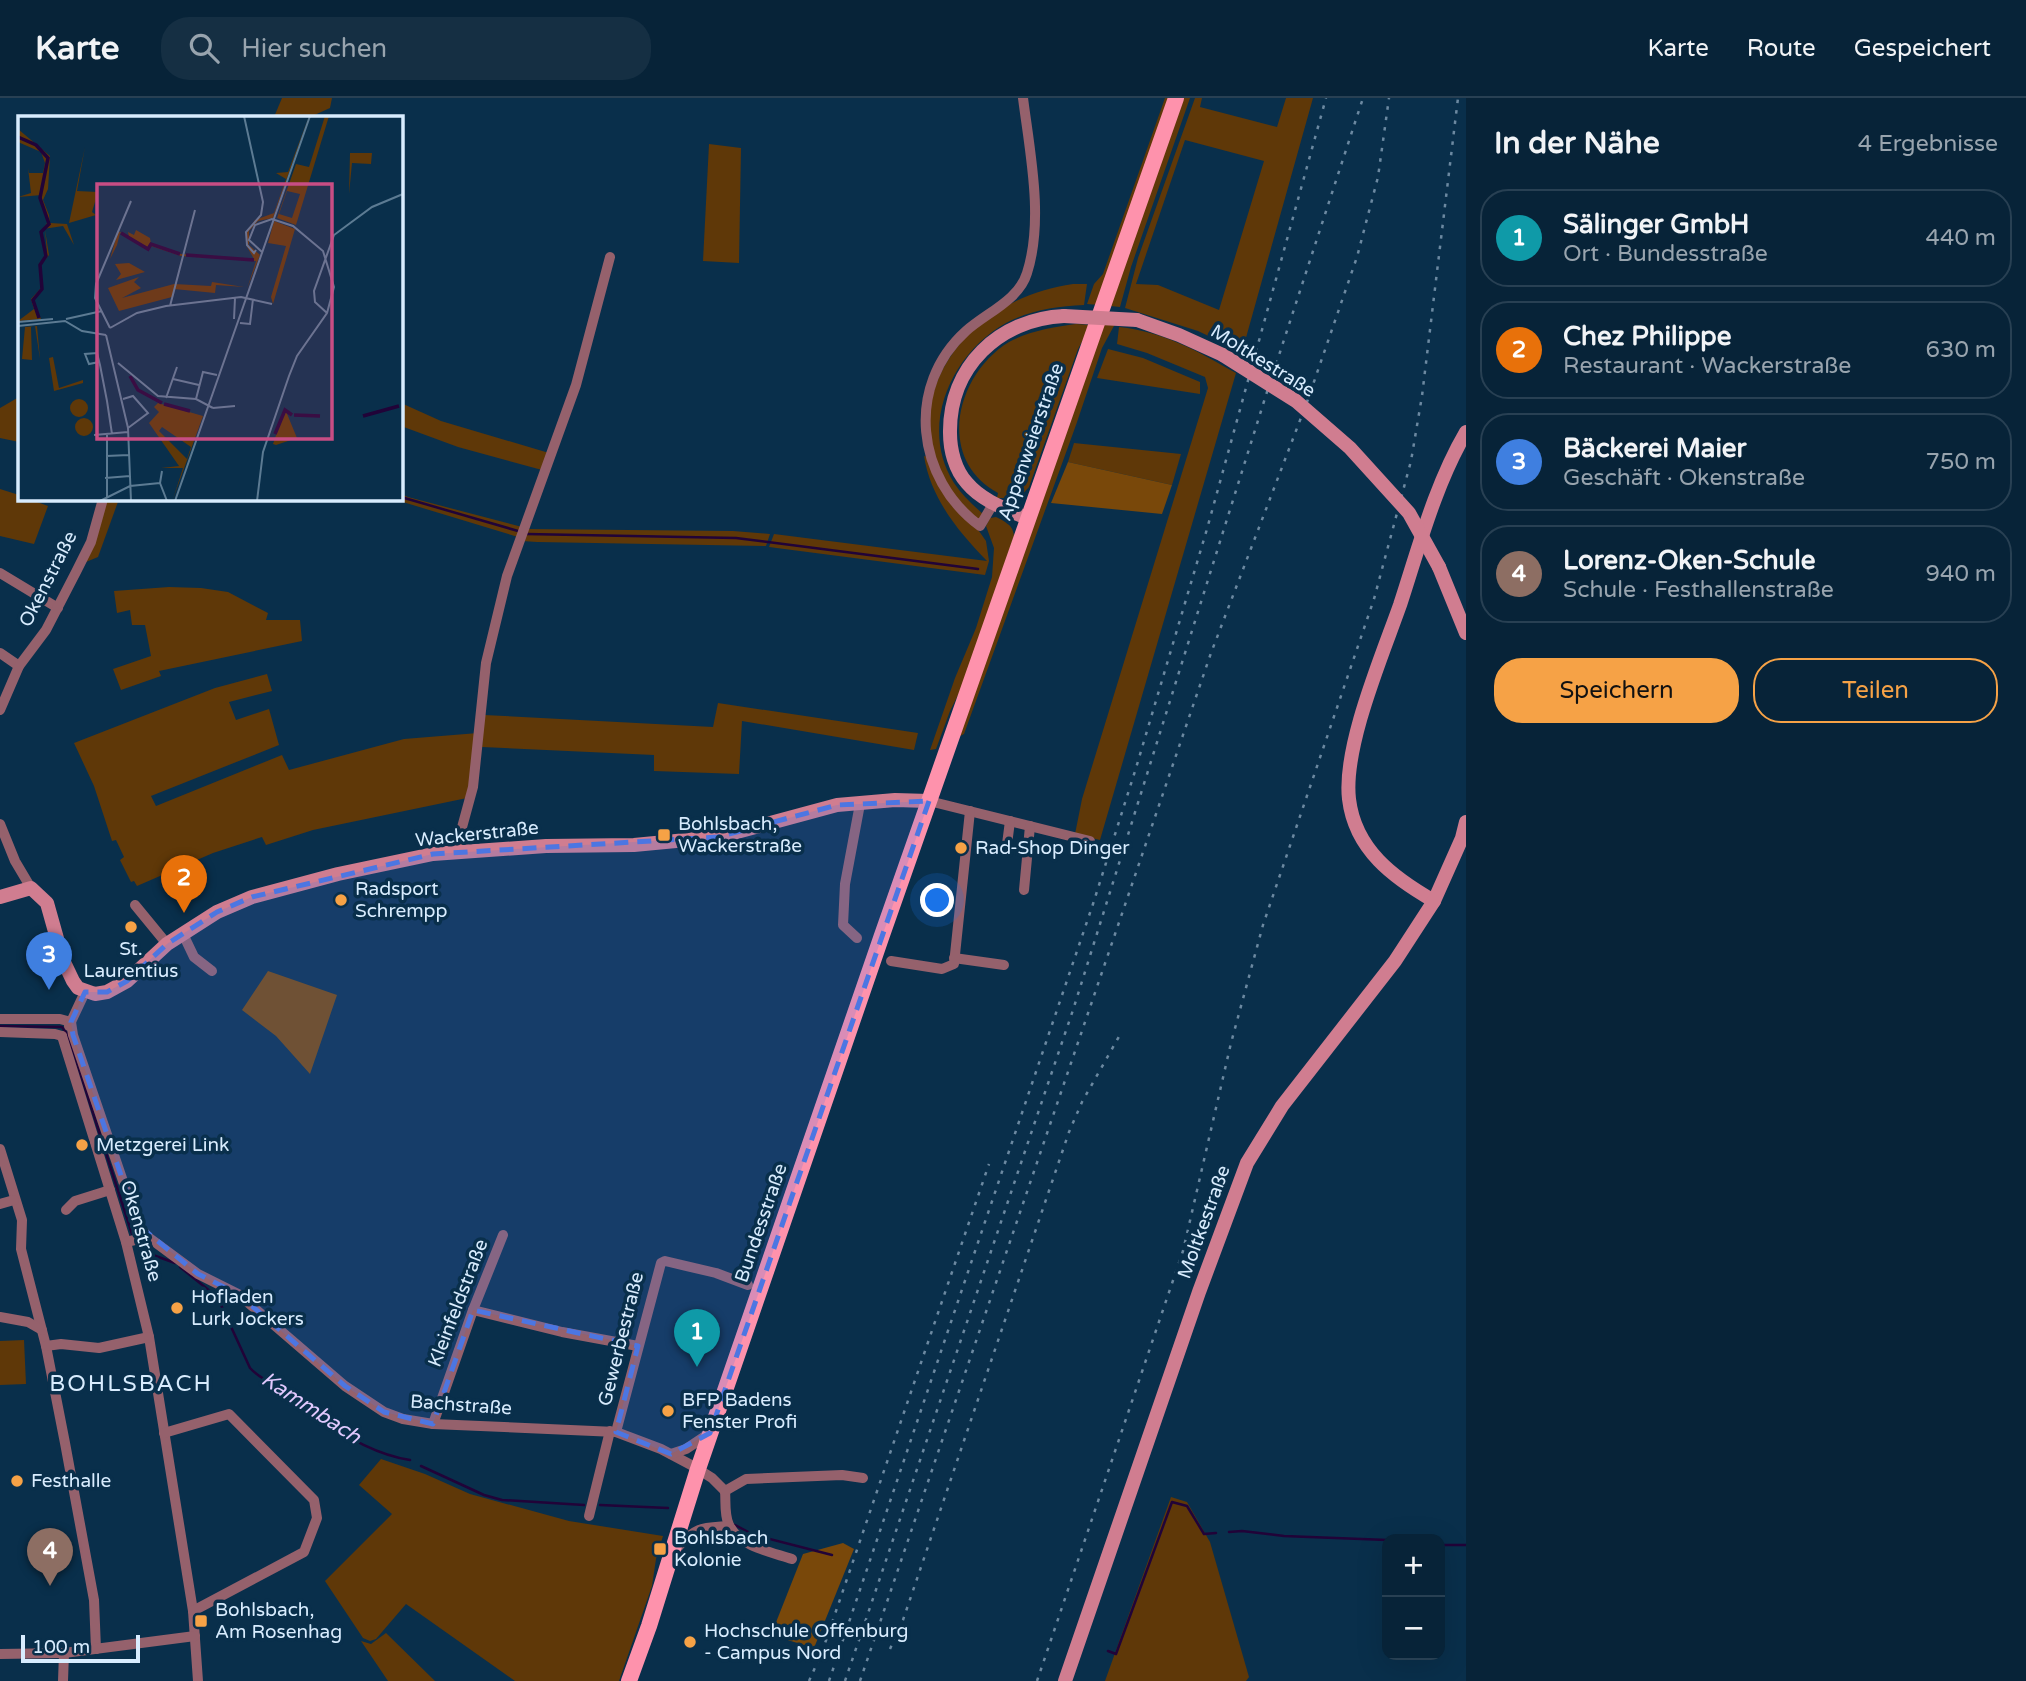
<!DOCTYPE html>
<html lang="de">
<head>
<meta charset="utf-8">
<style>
	:root { --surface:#072338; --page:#152f43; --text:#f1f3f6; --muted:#98a4ae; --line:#284053; --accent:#f6a246 }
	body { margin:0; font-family:"Varela Round",sans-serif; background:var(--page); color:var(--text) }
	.controls { position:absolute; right:21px; bottom:21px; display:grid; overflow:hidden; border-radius:14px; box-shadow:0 7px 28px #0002 }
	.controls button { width:63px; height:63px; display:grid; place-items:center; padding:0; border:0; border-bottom:2px solid var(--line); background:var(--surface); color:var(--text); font:35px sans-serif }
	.scale { position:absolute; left:21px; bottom:18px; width:119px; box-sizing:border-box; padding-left:7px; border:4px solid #d8ecfe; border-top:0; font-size:19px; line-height:24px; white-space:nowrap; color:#d8ecfe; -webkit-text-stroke:5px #092f4b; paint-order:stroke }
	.you { position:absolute; left:938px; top:803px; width:24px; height:24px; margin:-18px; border:5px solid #fff; border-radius:50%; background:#1a73e8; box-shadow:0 0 0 10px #1a73e833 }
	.badge { display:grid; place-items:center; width:46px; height:46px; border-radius:50%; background:var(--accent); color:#fff; font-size:23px; font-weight:700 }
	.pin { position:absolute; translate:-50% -58px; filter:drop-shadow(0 2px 4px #0008) }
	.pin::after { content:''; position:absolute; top:37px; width:24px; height:21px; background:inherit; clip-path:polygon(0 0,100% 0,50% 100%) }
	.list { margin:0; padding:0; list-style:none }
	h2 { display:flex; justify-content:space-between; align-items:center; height:91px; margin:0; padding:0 28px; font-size:30px }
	h2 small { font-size:23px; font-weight:400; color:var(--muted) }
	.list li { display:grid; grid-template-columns:46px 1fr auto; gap:21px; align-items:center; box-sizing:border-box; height:98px; margin:0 14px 14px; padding:0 14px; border:2px solid var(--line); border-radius:28px }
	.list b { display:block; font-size:26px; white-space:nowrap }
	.list p { margin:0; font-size:23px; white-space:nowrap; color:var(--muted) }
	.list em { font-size:23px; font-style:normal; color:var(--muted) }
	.actions { display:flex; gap:14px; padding:21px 28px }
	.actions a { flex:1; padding:16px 0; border:2px solid var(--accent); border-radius:28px; text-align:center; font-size:24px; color:var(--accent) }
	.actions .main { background:var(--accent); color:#111 }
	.icon { flex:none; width:38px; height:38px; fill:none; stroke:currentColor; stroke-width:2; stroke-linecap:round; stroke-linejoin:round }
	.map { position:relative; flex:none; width:1466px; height:1583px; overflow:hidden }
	header { display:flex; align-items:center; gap:42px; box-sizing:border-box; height:98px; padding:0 35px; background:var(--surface); border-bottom:2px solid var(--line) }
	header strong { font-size:33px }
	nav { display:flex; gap:38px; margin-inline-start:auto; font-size:24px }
	.search { width:490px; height:63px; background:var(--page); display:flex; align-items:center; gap:18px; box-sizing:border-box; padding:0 24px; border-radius:28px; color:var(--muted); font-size:26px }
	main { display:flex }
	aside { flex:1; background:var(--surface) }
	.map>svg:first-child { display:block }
	.green { fill:#5f3808; fill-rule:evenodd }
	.forest { fill:#79480a }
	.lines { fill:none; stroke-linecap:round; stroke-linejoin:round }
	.stream { stroke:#210338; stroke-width:2.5 }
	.street { stroke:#95616c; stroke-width:10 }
	.secondary { stroke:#d07d90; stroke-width:14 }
	.primary { stroke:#fe92ac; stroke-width:16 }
	.rail { stroke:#6c89a1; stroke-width:2.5; stroke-dasharray:3.5 7; stroke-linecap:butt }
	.secondary-bridge { stroke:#d07d90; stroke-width:14 }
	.marked { fill:#4c76e2; fill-opacity:0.2; stroke:#4c76e2; stroke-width:5; stroke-dasharray:14 9; stroke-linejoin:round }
	.poi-dot { fill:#f6a246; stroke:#092f4b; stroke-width:2.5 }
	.labels { text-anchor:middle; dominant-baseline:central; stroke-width:7; stroke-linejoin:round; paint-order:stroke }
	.street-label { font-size:19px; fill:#d8ecfe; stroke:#092f4b }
	.poi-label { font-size:19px; fill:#d8ecfe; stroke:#092f4b; text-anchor:start }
	.water-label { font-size:21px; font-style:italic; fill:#e1c9fe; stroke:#092f4b }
	.quarter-label { font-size:23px; letter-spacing:2px; fill:#d8ecfe; stroke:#092f4b }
	.inset-river { fill:none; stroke:#210338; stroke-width:3.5 }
	.inset-road { fill:none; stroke:#5c7b93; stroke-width:2 }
	.view { fill:#c84d84; fill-opacity:0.15; stroke:#c84d84; stroke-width:3.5 }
	.inset-edge { fill:none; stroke:#d8ecfe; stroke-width:3.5 }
</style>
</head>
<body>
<header>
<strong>Karte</strong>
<div class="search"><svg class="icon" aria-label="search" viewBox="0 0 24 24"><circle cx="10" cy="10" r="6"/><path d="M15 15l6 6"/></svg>Hier suchen</div>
<nav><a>Karte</a><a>Route</a><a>Gespeichert</a></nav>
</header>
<main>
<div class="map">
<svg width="1466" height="1583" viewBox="0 0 1466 1583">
	<rect width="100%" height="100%" fill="#092f4b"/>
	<g class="green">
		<polygon points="282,0 332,0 330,10 310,19 274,19"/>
		<polygon points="1165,0 1172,0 1099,207 1087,206 1094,186 1103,176"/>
		<polygon points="1184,0 1190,0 1131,169 1120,209 1110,208"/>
		<path d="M1195 0H1202L1200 9 1277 29 1286 0H1313L1242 254 1198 233 1125 210 1138 160ZM1185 42 1264 63 1219 212 1158 187 1136 186Z"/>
		<polygon points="709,46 741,50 739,165 703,163"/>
		<path d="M1073 186H1087L1084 207C1057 208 1031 212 1006 225 952 255 918 328 954 385 962 397 972 406 983 416L980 420H976C874 326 954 202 1073 186Z"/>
		<polygon points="1104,225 1115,226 1102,250 1076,327 964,636 958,639"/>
		<path d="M1076 226 1091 227 1078 251 1029 389 1019 400H997L998 395C935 361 956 276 1009 244 1029 233 1054 229 1076 226Z"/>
		<path d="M1119 229C1165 234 1197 253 1236 275L1100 742 1075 736 1082 701 1208 290 1205 279 1147 255 1117 246Z"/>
		<polygon points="1108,251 1143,260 1200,284 1200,296 1097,280"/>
		<polygon points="19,299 19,344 0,340 0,310"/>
		<polygon points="401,305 441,323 549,355 542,372 458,349 401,328"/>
		<polygon points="1074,345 1181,356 1172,387 1068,364"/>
		<path d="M924 358 927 359 986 443 989 463 985 477 769 449 774 436 987 463C958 433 931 401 924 358Z"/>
		<polygon points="0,391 19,397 19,401 29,401 48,408 34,446 0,438"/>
		<polygon points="401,396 408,399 522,429 518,439 393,401 401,401"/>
		<polygon points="108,401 119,401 98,459 86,464"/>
		<path d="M996 419C1006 424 1013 427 1014 438L963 587 950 613 936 651 930 652 955 580 976 530 992 479 994 450 986 428 990 420Z"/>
		<polygon points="527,431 733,433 770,436 766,448 537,444 522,443"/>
		<polygon points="169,489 201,490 228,494 268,515 266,522 300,522 302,543 159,573 161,578 121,592 113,571 151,558 145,527 132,527 130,512 117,515 114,493"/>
		<polygon points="267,576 272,593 229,604 236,622 269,611 279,647 151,698 156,708 282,657 289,672 404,641 478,635 467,700 313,732 266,747 262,739 213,755 137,788 134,783 131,784 120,762 124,759 116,742 112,743 94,688 74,645 215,590"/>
		<polygon points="718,605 918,635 914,652 742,623 739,676 654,673 654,657 482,649 484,617 713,629"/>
		<polygon points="24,1242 26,1286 0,1287 0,1243"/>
		<polygon points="381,1361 425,1376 470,1396 569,1423 663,1438 656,1461 652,1488 619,1583 515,1583 406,1506 376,1541 370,1543 363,1540 325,1483 392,1416 359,1387"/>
		<polygon points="1171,1399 1187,1404 1210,1444 1249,1579 1246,1583 1105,1583"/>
		<polygon points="386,1535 435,1583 388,1583 361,1543 371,1546"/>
	</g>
	<g class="forest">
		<polygon points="1068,364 1172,387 1162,416 1051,405"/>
		<polygon points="268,873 337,897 310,976 276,938 242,912"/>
		<polygon points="843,1445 854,1451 814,1550 771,1537 803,1456"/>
	</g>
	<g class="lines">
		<g class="stream">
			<polyline points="401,399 518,433"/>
			<polyline points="526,436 736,440 978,471"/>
			<polyline points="0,928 62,929 68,937 132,1136"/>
			<polyline points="142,1153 175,1165"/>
			<path d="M180 1169 211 1194 221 1207 250 1270C262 1283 277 1287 291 1296 299 1301 304 1309 312 1315 339 1335 376 1357 410 1362"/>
			<polyline points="421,1368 484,1397 502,1402 584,1407"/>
			<polyline points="600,1407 668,1410"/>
			<polyline points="735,1427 754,1437 832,1457"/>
			<polyline points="1229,1434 1242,1433 1284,1438 1387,1442"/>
			<polyline points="1440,1447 1466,1447"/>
			<polyline points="1108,1553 1116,1556 1172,1404 1187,1408 1204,1436 1216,1435"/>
		</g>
		<g class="street">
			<path d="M993 406 980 428C916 381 905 288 966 233 986 215 1019 202 1027 175 1044 122 1030 55 1023 0"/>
			<polyline points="0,475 58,510"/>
			<polyline points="0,555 19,568"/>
			<polyline points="0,612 19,568 46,532 76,474 91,444 103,401"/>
			<polyline points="929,703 1090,743"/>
			<polyline points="0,726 15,763 31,790"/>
			<polyline points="1006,754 1010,723"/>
			<polyline points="455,755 473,689 486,565 507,478 576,287 610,159"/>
			<polyline points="1024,792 1030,728"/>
			<polyline points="135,807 167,846"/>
			<polyline points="183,836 194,859 212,873"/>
			<polyline points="857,840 843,827 845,786 860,706"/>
			<polyline points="954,860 1004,867"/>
			<polyline points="891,863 942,871 954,866 970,713"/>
			<polyline points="0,921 60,921 71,924"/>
			<polyline points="71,924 73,937 138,1127 148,1139 198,1176 238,1196 345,1288 384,1314 403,1321 433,1326 616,1334 661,1351 693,1368 712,1380 725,1393"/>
			<polyline points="69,928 85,894"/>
			<polyline points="0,934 55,936 62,938"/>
			<polyline points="62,938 126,1144 149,1239 193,1513 198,1583"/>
			<polyline points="0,1051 22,1122 21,1151 46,1248 65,1345 94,1502 96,1551"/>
			<polyline points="0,1106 14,1102"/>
			<polyline points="66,1112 75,1103 110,1092"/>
			<polyline points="126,1144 148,1139"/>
			<polyline points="473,1212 562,1234 638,1248"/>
			<polyline points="0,1219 28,1224 42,1232"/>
			<polyline points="46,1248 61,1246 99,1250 149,1239"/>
			<polyline points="433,1326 473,1212 503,1137"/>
			<polyline points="616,1334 661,1165 665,1163 716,1175 748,1187"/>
			<polyline points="164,1335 229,1316 314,1402 317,1420 304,1454 193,1513"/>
			<polyline points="671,1356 686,1351 710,1335"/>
			<polyline points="725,1393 746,1381 842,1377 863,1380"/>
			<path d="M725 1393C726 1403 724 1417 729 1427 740 1449 771 1454 792 1461"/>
			<polyline points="589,1418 610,1333"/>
			<path d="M678 1449C696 1428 703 1430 729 1428"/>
			<polyline points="0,1556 64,1555 195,1538"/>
			<polyline points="63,1583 64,1555"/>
		</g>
		<g class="secondary">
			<polyline points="1137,222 1179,237 1223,257"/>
			<path d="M1027 420C1006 411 982 403 967 385 955 372 950 352 950 335 949 269 999 221 1064 218"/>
			<polyline points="1439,469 1466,535"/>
			<polyline points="0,799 31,790 47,805 63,862 73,883 78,890 95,896 107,894 127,883 167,846 217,814 252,799 338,776 433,756 546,748 634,747 718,739 837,707 895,702 929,703"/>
			<path d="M1434 803C1394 780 1355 752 1349 701 1343 649 1382 558 1400 507 1419 449 1435 387 1466 334"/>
			<polyline points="1065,1583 1199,1194 1247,1065 1282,1008 1395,863 1434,803 1462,740 1466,724"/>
		</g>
		<polyline class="primary" points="629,1583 649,1528 698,1371 881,840 1176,0"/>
		<g class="rail">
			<polyline points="890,1551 903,1522 1069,1034 1082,1004 1121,935"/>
			<polyline points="809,1583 822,1554 989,1066"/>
			<polyline points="829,1583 1093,806 1136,670 1207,431 1326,0"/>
			<polyline points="845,1583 1073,912 1266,297 1363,0"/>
			<polyline points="860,1583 1211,555 1307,304 1357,159 1378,79 1389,0"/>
			<polyline points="1037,1583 1183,1153 1231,945 1263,827 1374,501 1411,363 1422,298 1458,0"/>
		</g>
		<g class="secondary-bridge">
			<polyline points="1064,218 1137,222"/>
			<polyline points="1223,257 1296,303 1350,350 1409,415 1439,469"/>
		</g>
	</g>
	<path class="marked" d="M929 703 710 1335 671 1356 616 1334 638 1248 473 1212 433 1326 384 1314 345 1288 238 1196 198 1176 138 1127 73 937 71 924 85 894H107L127 883 167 846 217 814 252 799 433 756 718 739 837 707Z"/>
	<g class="poi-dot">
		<rect x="657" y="730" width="14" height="14" rx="3.5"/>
		<circle cx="961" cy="750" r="7"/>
		<circle cx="341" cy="802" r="7"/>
		<circle cx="131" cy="829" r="7"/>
		<circle cx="82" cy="1047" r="7"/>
		<circle cx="177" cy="1210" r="7"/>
		<circle cx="668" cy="1313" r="7"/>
		<circle cx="17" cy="1383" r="7"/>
		<rect x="653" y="1444" width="14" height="14" rx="3.5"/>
		<rect x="194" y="1516" width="14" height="14" rx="3.5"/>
		<circle cx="690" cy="1544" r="7"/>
	</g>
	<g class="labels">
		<g class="street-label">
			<text transform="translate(1263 263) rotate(32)">Moltkestraße</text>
			<text transform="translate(1031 344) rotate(-71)">Appenweierstraße</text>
			<text transform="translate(48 481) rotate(-63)">Okenstraße</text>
			<text transform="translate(477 736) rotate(-6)">Wackerstraße</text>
			<text transform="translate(1204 1124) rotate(-70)">Moltkestraße</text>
			<text transform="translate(761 1125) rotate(-71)">Bundesstraße</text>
			<text transform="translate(141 1133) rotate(74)">Okenstraße</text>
			<text transform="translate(458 1205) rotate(-69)">Kleinfeldstraße</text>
			<text transform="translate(621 1241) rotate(-76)">Gewerbestraße</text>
			<text transform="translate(461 1307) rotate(4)">Bachstraße</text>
		</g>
		<g class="poi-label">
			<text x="678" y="726">Bohlsbach,<tspan x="678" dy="22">Wackerstraße</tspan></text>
			<text x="975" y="750">Rad-Shop Dinger</text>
			<text x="355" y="791">Radsport<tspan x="355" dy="22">Schrempp</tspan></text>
			<text x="131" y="851" text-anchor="middle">St.<tspan x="131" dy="22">Laurentius</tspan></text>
			<text x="96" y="1047">Metzgerei Link</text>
			<text x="191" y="1199">Hofladen<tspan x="191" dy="22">Lurk Jockers</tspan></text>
			<text x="682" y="1302">BFP Badens<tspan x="682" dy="22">Fenster Profi</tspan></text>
			<text x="31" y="1383">Festhalle</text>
			<text x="674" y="1440">Bohlsbach<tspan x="674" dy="22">Kolonie</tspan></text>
			<text x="215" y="1512">Bohlsbach,<tspan x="215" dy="22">Am Rosenhag</tspan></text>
			<text x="704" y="1533">Hochschule Offenburg<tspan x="704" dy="22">- Campus Nord</tspan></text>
		</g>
		<g class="water-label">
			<text transform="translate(311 1310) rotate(33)">Kammbach</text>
		</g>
		<g class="quarter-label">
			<text x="131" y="1286">BOHLSBACH</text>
		</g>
	</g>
	<g transform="translate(18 18)">
		<rect width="385" height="385" fill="#092f4b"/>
		<path d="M291 0 255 102 240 105 231 115V129L242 139 229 173 238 145 163 140 133 130 130 133 102 117 99 129 92 143 100 115 111 121 110 116 116 119 118 114 132 122 133 128 163 138 236 143 228 129 234 135 229 126V116L237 104 256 97 268 63 258 57 270 56ZM307 0H311L278 109 259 102 278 48 291 51ZM269 75 282 78 274 102 261 98ZM0 13 32 40 30 73 25 84 31 99 32 107 49 108 56 129 45 110 25 113 31 104 24 86V79L0 81 13 77 10 52 11 57H25L27 47 23 36 0 26ZM67 31 59 75 80 76 74 96 78 99 51 107ZM332 37H354L353 48 334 47 331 78ZM256 105 277 113 255 188 253 181 268 130 250 127ZM27 114 31 139 23 149 25 173 15 184 23 203 0 205 16 193 13 183 23 172 21 148 29 137ZM111 147 127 156 98 164 103 158 97 148ZM121 161 116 166 123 172 104 182 156 168 193 170 194 166 226 171 198 169 197 177 156 173 154 181 101 195 90 172ZM17 210 13 211 14 244 4 243 7 211 19 210 22 243ZM35 241 41 272 65 264V267L36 275 31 242ZM52 292a9 9 0 1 1 18 0a9 9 0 1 1-18 0ZM140 287 185 300 155 383 165 352H143L161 350 131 307 141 296 136 291ZM144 311 173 331 169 343 141 315ZM267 293 279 322 258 329 255 328ZM57 311a9 9 0 1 1 18 0a9 9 0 1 1-18 0Z" fill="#5f3808" fill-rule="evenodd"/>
		<path class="inset-river" d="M0 21 18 29 30 42 22 82 31 108 23 116 28 140 22 149 24 173 15 184 21 202M103 117 130 133 133 128 162 138M168 139 236 144M112 260 120 274 144 287M146 288 172 295M276 299 302 300M345 300 381 290M257 318 267 294 274 299"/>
		<path class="inset-road" d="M226 0 245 86 243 99 228 116 229 129 236 137 238 134M152 190 177 94M309 197 297 186 296 175 316 119 354 91 385 78M48 203 84 195M216 203 217 182M0 206 35 203M222 207 232 208 235 183M0 210 47 205 64 215 88 219M92 212 119 197 148 190 223 181 254 188M92 212 77 182 78 168 113 85M88 219 110 312 113 385M81 246 71 248 67 238 79 237 82 249 89 285 94 318M100 247 140 280 178 283 195 292M155 263 181 269M148 282 159 251M105 283 115 280 130 297 110 312M178 283 185 256 199 259M195 292 217 290M89 318V381M76 319 110 316M88 340 111 339M144 355 142 367 149 385M87 362 112 360M82 385 112 370 142 367M157 385 292 0M239 385 245 336 271 260 279 240 309 197 316 171 305 135 275 110 254 103 237 109 231 124 244 136"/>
		<path class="view" d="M79 68H314V323H79Z"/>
		<rect width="385" height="385" class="inset-edge"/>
	</g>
</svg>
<div class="controls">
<button>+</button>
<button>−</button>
</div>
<div class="scale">100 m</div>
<div class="you"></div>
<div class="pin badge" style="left:697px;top:1269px;background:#0f9aa8">1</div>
<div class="pin badge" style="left:184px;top:815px;background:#e8710a">2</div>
<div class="pin badge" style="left:49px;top:892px;background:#3f7fe0">3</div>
<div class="pin badge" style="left:50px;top:1488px;background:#8d6e63">4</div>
</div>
<aside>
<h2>In der Nähe<small>4 Ergebnisse</small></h2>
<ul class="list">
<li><span class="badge" style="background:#0f9aa8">1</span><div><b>Sälinger GmbH</b><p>Ort · Bundesstraße</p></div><em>440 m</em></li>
<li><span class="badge" style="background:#e8710a">2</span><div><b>Chez Philippe</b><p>Restaurant · Wackerstraße</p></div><em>630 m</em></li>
<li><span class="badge" style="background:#3f7fe0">3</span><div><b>Bäckerei Maier</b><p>Geschäft · Okenstraße</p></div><em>750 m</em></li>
<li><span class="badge" style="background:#8d6e63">4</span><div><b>Lorenz-Oken-Schule</b><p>Schule · Festhallenstraße</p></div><em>940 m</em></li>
</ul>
<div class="actions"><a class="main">Speichern</a><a>Teilen</a></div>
</aside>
</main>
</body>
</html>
